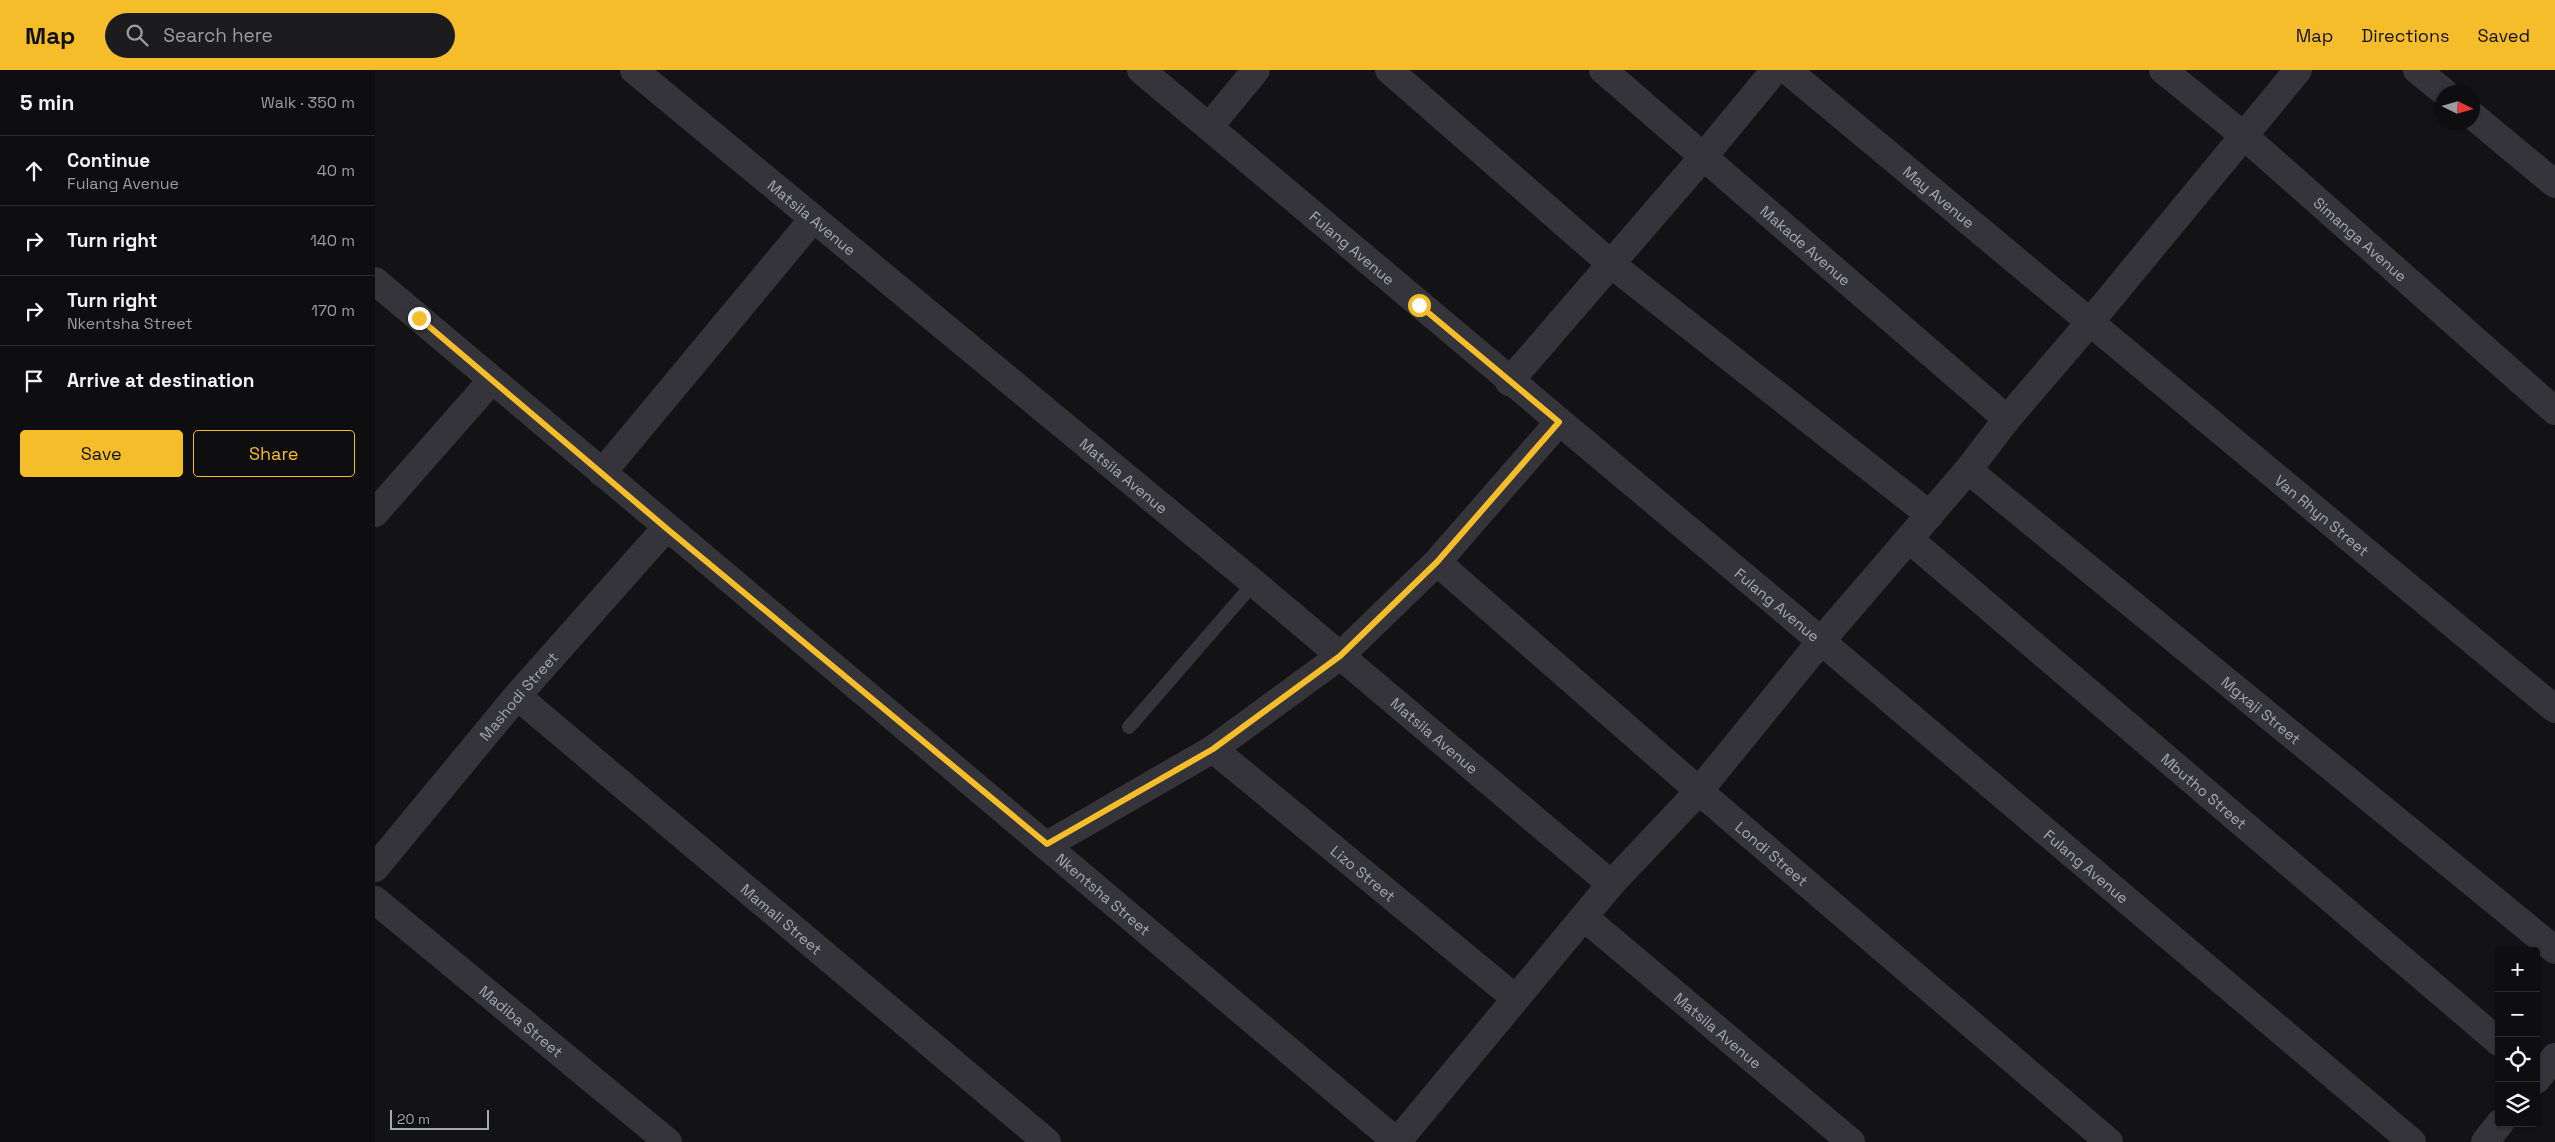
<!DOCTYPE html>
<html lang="en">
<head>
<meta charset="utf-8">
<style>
	:root { --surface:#0e0e10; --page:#1c1c1e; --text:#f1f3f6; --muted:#9b9c9f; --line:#2e2e30; --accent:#f5bd2a }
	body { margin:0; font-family:"Space Grotesk",sans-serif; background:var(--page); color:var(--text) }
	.controls { position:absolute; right:15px; bottom:15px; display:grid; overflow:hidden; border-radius:5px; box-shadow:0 1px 4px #0004 }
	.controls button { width:45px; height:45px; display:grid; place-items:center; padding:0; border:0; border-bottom:1px solid var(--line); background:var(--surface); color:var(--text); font:25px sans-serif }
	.compass { position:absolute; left:2060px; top:15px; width:45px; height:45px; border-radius:50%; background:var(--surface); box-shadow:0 1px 4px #0004; rotate:95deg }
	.scale { position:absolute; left:15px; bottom:12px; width:99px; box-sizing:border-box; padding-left:5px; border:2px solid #a4a8b5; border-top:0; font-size:14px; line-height:18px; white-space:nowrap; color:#a4a8b5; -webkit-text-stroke:4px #0e0e10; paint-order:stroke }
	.stop { position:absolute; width:15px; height:15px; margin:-11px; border:4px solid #f5bd2a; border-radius:50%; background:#fff }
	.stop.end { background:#f5bd2a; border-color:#fff; box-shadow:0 1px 5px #0008 }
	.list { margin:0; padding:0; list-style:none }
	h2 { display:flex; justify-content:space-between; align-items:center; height:65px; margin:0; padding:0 20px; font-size:21px }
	h2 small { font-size:16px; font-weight:400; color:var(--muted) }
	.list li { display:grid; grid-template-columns:32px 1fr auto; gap:15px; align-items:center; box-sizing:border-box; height:70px; padding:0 20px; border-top:1px solid var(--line) }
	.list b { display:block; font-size:19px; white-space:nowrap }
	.list p { margin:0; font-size:16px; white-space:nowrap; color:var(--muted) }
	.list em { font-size:16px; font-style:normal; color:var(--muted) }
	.actions { display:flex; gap:10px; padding:15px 20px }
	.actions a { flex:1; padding:11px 0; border:1px solid var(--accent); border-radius:5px; text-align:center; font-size:18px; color:var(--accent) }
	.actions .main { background:var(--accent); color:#111 }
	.icon { flex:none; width:28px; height:28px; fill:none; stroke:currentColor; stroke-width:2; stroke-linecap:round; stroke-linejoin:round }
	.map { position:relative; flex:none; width:2180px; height:1072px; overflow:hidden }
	header { display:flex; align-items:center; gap:30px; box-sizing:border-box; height:70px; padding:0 25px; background:var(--accent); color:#111 }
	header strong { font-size:24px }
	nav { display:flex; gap:28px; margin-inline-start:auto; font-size:18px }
	.search { width:350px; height:45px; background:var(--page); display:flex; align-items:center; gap:12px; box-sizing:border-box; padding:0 18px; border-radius:28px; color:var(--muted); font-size:19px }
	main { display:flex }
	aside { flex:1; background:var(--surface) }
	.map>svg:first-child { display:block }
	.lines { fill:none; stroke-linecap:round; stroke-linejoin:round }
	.service { stroke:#34343a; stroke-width:14 }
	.minor { stroke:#34343a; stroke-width:28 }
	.route { stroke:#f5bd2a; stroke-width:6 }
	.labels { text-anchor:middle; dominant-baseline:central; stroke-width:5; stroke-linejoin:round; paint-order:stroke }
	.street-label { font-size:15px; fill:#a4a8b5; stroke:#0e0e10 }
</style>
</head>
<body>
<header>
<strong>Map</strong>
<div class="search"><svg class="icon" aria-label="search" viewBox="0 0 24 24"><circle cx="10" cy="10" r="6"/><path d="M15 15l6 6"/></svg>Search here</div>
<nav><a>Map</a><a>Directions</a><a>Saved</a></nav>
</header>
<main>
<aside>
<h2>5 min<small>Walk · 350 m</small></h2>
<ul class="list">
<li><svg class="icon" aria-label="ahead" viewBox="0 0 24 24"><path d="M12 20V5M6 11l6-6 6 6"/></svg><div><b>Continue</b><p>Fulang Avenue</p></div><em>40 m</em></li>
<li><svg class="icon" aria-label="right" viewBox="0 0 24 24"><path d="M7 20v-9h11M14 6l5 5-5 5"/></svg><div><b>Turn right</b></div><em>140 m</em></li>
<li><svg class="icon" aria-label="right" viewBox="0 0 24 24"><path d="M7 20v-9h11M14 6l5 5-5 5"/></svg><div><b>Turn right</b><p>Nkentsha Street</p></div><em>170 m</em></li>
<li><svg class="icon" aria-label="arrive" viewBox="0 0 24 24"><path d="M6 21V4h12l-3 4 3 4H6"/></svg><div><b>Arrive at destination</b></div></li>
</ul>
<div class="actions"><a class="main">Save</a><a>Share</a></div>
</aside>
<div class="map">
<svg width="2180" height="1072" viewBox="0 0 2180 1072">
	<rect width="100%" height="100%" fill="#131315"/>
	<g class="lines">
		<polyline class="service" points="754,657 879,513"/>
		<g class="minor">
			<path id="s1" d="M259 0 879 513 1236 814"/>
			<path id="s2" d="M766 0 1446 571 2037 1072"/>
			<polyline points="1014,0 1236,194 1555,445"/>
			<path id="s3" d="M1228 0 1632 349"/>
			<path id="s4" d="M1412 0 2180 639"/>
			<path id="s5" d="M1788 0 1868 65 2180 341"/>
			<polyline points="2042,0 2069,22"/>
			<polyline points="2098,46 2180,114"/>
			<polyline points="834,57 881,0"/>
			<path id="s6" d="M0 211C341 498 682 784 1022 1072L1236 814 1324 721 1446 571 1593 400 1632 349 1716 251 1923 0"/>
			<polyline points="1134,312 1329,86 1400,0"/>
			<path id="s7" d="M1593 400 2180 880"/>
			<polyline points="227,403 438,149"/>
			<polyline points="0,443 117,310"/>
			<path id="s8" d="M1534 469 2124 972"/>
			<path id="s9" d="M1062 492 1324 721 1734 1072"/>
			<path id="s10" d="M142 626 672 1072"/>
			<path id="s11" d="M838 679 1140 928"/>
			<polyline points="672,775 838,679 965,586 1062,492 1184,352"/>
			<path id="s12" d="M0 798 142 626 291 458"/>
			<path id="s13" d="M0 830 293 1072"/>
			<path id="s14" d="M1210 848 1476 1072"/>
			<polyline points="2161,1010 2180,987"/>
			<polyline points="2110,1072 2125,1053"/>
		</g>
	</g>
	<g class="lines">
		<polyline class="route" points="44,248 291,458 672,774 838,679 965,586 1062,492 1184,352 1044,235"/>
	</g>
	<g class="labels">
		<g class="street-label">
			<text stroke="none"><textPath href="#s4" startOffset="198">May Avenue</textPath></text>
			<text stroke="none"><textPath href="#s1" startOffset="231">Matsila Avenue</textPath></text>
			<text stroke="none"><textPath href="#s5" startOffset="260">Simanga Avenue</textPath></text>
			<text stroke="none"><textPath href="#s3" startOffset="268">Makade Avenue</textPath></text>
			<text stroke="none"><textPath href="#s2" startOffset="276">Fulang Avenue</textPath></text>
			<text stroke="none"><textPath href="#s1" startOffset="636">Matsila Avenue</textPath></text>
			<text stroke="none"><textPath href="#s4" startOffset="696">Van Rhyn Street</textPath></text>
			<text stroke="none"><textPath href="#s2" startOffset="831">Fulang Avenue</textPath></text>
			<text stroke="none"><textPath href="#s12" startOffset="224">Mashodi Street</textPath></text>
			<text stroke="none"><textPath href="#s7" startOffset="379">Mgxaji Street</textPath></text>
			<text stroke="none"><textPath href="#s1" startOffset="1041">Matsila Avenue</textPath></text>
			<text stroke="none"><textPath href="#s8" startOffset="388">Mbutho Street</textPath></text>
			<text stroke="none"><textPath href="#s9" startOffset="444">Londi Street</textPath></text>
			<text stroke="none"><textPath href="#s2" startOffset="1236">Fulang Avenue</textPath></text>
			<text stroke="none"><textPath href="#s11" startOffset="195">Lizo Street</textPath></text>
			<text stroke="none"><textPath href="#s6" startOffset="952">Nkentsha Street</textPath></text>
			<text stroke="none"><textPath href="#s10" startOffset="346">Mamali Street</textPath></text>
			<text stroke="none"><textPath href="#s13" startOffset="190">Madiba Street</textPath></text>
			<text stroke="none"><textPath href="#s14" startOffset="174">Matsila Avenue</textPath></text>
		</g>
	</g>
</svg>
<div class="controls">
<button>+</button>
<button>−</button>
<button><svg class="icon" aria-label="locate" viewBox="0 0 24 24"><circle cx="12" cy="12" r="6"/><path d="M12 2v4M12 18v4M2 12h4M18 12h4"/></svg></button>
<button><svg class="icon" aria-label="layers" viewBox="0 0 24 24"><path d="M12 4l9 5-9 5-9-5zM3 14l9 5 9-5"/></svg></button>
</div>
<svg class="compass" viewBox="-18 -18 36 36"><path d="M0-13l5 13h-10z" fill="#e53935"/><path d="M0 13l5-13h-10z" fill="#9b9c9f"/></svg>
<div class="scale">20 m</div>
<div class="stop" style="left:1044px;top:235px"></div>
<div class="stop end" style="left:44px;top:248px"></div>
</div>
</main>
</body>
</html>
